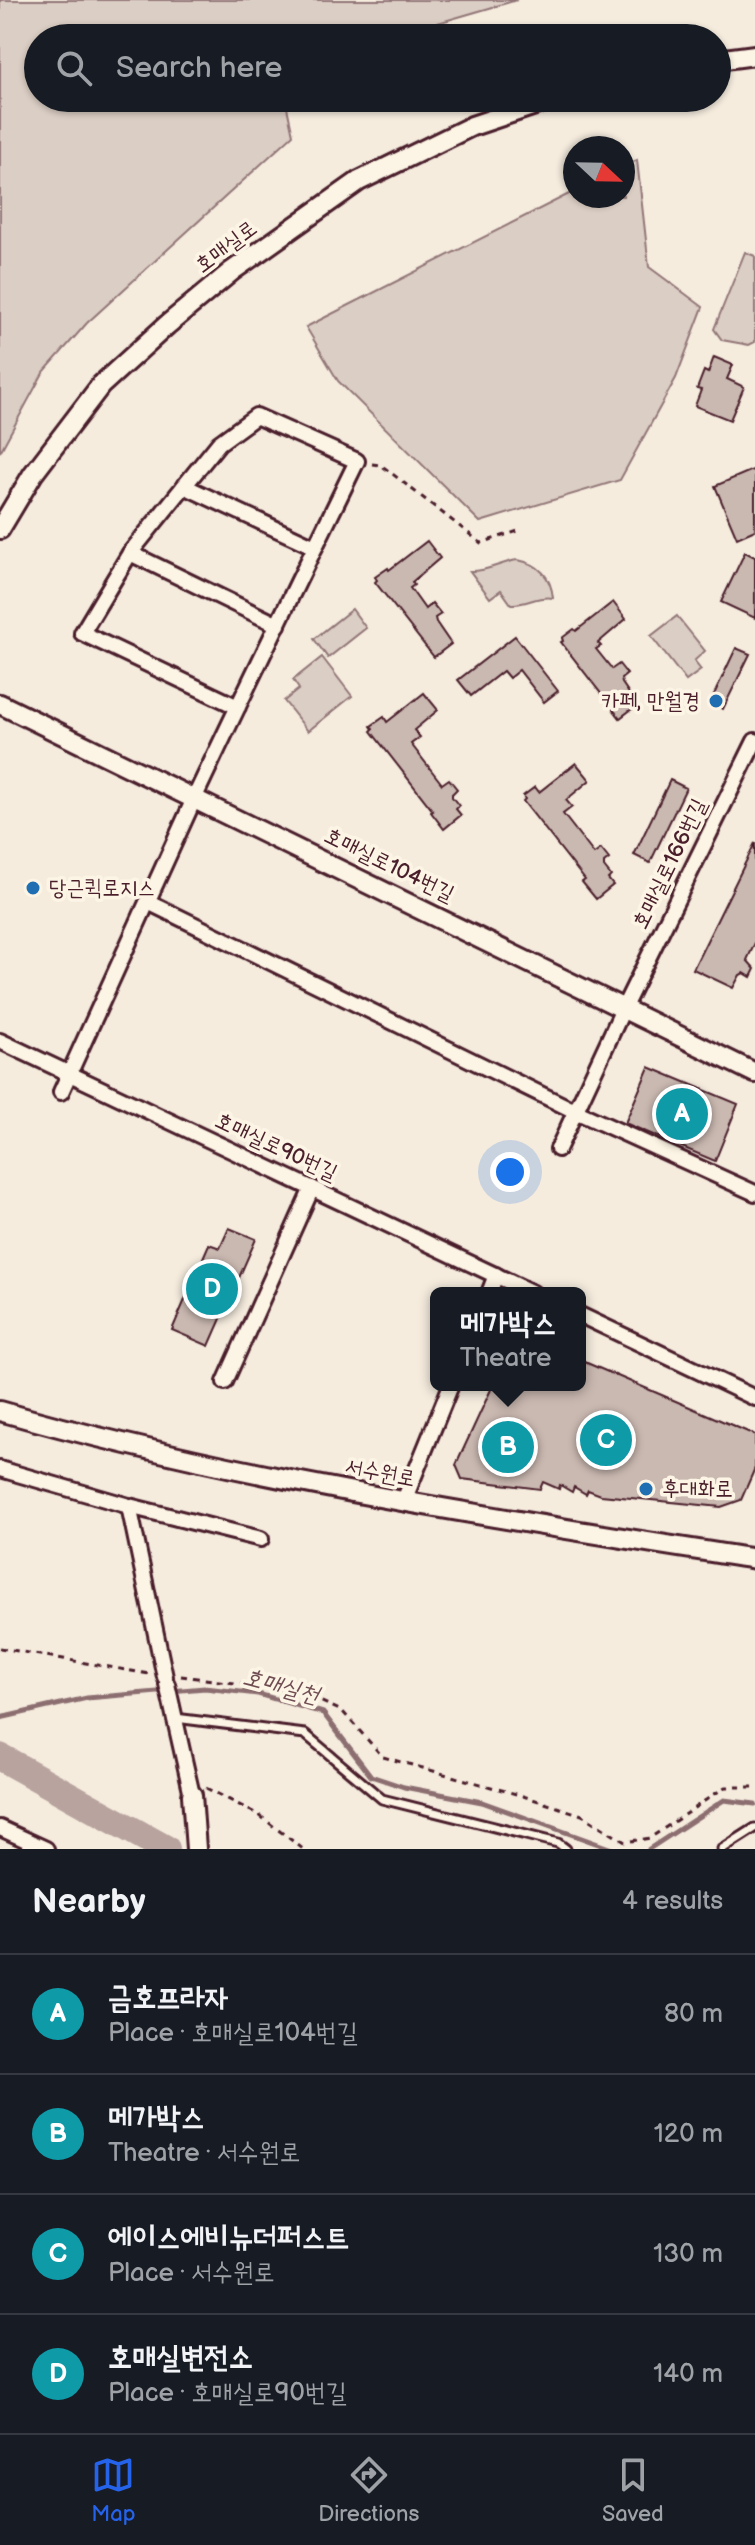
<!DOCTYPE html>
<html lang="en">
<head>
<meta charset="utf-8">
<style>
	:root { --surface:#171b24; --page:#20242c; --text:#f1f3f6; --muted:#9ea1a6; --line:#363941; --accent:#2563eb }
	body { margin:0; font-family:"Balsamiq Sans","Poor Story",sans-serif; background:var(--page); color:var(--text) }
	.compass { position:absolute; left:563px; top:136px; width:72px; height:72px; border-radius:50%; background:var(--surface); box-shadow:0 2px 6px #0004; rotate:112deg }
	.you { position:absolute; left:510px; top:1172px; width:28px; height:28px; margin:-20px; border:6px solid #fff; border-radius:50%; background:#1a73e8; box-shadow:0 0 0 12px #1a73e833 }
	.badge { display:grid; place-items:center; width:52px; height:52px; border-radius:50%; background:var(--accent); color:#fff; font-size:26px; font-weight:700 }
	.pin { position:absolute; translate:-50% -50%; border:4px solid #fff; box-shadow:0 2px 8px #0006 }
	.popup { position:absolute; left:430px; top:1287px; width:156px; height:104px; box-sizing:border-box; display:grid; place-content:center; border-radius:12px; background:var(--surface); filter:drop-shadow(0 2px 6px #0005); font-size:26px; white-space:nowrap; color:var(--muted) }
	.popup b { font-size:30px; color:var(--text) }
	.popup::after { content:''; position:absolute; left:50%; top:100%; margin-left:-16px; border:16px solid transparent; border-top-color:var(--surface) }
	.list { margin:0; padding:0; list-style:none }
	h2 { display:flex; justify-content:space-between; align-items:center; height:104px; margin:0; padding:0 32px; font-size:34px }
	h2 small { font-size:26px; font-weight:400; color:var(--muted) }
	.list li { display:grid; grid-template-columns:52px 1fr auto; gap:24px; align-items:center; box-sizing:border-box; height:120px; padding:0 32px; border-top:2px solid var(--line) }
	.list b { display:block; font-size:30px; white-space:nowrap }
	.list p { margin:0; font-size:26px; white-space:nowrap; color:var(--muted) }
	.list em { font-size:26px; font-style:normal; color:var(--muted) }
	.icon { flex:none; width:44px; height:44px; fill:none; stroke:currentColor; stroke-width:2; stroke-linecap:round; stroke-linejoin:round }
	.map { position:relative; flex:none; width:755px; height:1849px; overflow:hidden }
	.search { position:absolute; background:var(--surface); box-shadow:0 2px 6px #0004; left:24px; right:24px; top:24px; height:88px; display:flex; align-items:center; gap:20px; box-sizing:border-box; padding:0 28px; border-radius:44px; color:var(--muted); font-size:30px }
	.sheet { height:584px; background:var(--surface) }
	nav { display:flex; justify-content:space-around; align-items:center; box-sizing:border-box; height:112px; border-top:2px solid var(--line); background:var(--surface); font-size:22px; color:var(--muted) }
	nav a { display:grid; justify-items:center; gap:4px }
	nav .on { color:var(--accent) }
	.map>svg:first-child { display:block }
	.green { fill:#dbcec4; stroke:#927678; stroke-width:2 }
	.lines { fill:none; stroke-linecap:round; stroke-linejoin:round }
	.stream { stroke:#8c6e70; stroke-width:5 }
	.river { stroke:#b8a39e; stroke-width:28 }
	.building { fill:#cab9b1; stroke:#4a1f2b; stroke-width:2 }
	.lane-casing { stroke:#4a1f2b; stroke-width:13 }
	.street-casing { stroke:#4a1f2b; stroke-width:20 }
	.secondary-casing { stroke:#4a1f2b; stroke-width:24 }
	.path { stroke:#4a1f2b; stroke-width:3; stroke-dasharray:6 6; stroke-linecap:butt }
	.lane { stroke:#fcf5e5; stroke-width:7 }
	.street { stroke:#fcf5e5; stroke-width:14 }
	.secondary { stroke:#fcf5e5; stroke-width:18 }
	.poi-dot { fill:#1f6fb2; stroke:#fcf5e5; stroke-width:3 }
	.labels { text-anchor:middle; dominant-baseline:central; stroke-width:7; stroke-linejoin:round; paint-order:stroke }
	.street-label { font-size:22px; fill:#4a1f2b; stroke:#fcf5e5 }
	.poi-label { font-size:22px; fill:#4a1f2b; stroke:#fcf5e5; text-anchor:start }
	.water-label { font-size:24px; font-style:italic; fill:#704d53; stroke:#fcf5e5 }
</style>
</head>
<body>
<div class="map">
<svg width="755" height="1849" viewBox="0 0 755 1849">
	<rect width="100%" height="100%" fill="#f5ecde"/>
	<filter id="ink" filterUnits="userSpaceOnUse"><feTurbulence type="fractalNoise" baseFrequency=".0125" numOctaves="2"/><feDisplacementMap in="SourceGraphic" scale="16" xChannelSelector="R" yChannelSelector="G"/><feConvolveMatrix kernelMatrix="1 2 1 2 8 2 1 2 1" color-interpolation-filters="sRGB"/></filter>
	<g filter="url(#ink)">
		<g class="green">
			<polygon points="0,0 517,0 386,38 38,38 38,98 285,98 293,135 87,323 43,373 0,452"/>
			<polygon points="637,160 649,267 703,307 676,378 620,480 480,522 338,381 306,327 575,191 575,196 623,196 623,167"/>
			<polygon points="745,252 755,256 755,342 749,345 722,340 714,329"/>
			<path d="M518 560C539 564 551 576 553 598 538 595 526 605 511 604L501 590 490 598 470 571C487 572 501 562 518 560Z"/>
			<polygon points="352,609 366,628 328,658 314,639"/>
			<polygon points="677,616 705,651 694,661 701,670 686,681 651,636"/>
			<polygon points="322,657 352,696 308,731 284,701 299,689 293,680"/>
		</g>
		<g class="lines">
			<g class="stream">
				<polyline points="0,1718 87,1698 205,1688 258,1694 323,1713 371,1776 404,1787 482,1802 612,1849"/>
				<polyline points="649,1849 724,1800 755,1804"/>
			</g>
			<polyline class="river" points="0,1757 166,1849"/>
		</g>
		<g class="building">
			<polygon points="714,357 733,365 727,379 744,387 730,420 695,406 701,390 697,389 704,371 708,373"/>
			<polygon points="755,469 755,530 737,538 715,486"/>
			<polygon points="427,541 440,558 412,582 414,585 410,588 425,609 432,603 441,614 435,618 436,622 451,644 434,657 375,582 377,580 375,577 388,568 389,570"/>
			<polygon points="745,552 755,557 755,618 721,602"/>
			<polygon points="613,602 626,619 598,643 601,646 596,649 612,669 619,664 627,674 621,679 622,683 637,705 620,718 561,642 563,641 562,638 574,629 576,631"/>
			<polygon points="515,636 558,691 544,702 519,670 509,678 503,671 471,696 458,680"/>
			<polygon points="736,648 750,654 723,709 710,703"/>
			<polygon points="424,693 438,710 414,730 420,737 411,744 442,784 449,779 457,789 452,794 452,797 459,806 456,809 461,815 444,829 431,812 433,811 371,731 373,729 371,726 384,717 387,722"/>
			<polygon points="576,763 590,780 566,800 572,807 563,814 594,854 601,849 609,859 604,863 604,867 611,876 608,879 613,885 596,899 582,882 585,880 523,801 525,799 523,796 535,787 539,792"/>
			<polygon points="670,780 686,788 650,863 634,855"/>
			<polygon points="755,843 755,943 747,960 755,969 751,977 744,973 740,975 733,988 693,969"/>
			<polygon points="649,1067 738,1104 715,1161 625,1123"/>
			<polygon points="229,1228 256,1239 209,1346 172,1330 209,1244 220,1248"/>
			<polygon points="580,1360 755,1435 755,1468 741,1500 721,1507 601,1495 588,1490 586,1494 574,1487 572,1492 560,1485 559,1489 543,1482 540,1489 462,1479 456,1465 493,1385 580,1385"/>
		</g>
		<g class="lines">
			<g class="lane-casing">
				<g id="lane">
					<polyline points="175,1718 305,1734 382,1799 558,1843 566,1849"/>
					<polyline points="722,1849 755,1828"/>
				</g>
			</g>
			<g class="street-casing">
				<g id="street">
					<polyline points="184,486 315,547"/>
					<polyline points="130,553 278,625"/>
					<polyline points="148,902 575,1111 755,1193"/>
					<polyline points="0,1041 533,1293"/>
					<path d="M61 1092C106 995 149 897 194 799 247 686 302 574 357 461L256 416 219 443 130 553 82 633 238 707"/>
					<polyline points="558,1149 624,1007 755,741"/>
					<polyline points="489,1293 496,1275"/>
					<polyline points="580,1315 755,1398"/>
					<polyline points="225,1382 312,1188"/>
					<polyline points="0,1469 129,1506 261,1539"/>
					<polyline points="403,1503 451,1385"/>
					<polyline points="129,1506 165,1677"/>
					<polyline points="167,1684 192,1795"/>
					<polyline points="0,1828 46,1849"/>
				</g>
			</g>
			<g class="secondary-casing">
				<g id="secondary">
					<polyline points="717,60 755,55"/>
					<polyline points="0,529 33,474 101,385 167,325 232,271 359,181 472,126 556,98"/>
					<polyline points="0,704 755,1073"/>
					<path d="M0 1411C247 1481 502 1519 755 1559"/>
					<polyline points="192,1795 196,1849"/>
				</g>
			</g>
			<g class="path">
				<polyline points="372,464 381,465 481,543 518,531"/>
				<polyline points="0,1648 149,1674"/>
				<polyline points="181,1676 297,1691 342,1711 383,1757 520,1795 582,1815 625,1842 650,1838 725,1787 755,1787"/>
				<polyline points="206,1788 259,1815 303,1849"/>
			</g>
			<use href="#lane" class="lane"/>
			<use href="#street" class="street"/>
			<use href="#secondary" class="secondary"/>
		</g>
	</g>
	<g class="poi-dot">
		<circle cx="716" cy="701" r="8"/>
		<circle cx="33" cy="888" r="8"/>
		<circle cx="646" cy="1489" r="8"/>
	</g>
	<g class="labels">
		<g class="street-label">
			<text transform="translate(226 247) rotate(-37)">호매실로</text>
			<text transform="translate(670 864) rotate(-64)">호매실로166번길</text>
			<text transform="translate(389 865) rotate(26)">호매실로104번길</text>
			<text transform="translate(276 1147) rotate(25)">호매실로90번길</text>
			<text transform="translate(380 1473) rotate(11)">서수원로</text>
		</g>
		<g class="poi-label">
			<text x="700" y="701" text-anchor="end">카페, 만월경</text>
			<text x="49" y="888">당근퀵로지스</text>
			<text x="662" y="1489">후대화로</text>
		</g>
		<g class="water-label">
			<text transform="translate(281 1686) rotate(15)">호매실천</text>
		</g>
	</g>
</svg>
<svg class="compass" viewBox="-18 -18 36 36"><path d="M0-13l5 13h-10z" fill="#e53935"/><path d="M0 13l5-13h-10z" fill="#9ea1a6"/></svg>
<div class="you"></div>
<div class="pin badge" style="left:682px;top:1114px;background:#0f9aa8">A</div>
<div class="pin badge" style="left:508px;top:1447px;background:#0f9aa8">B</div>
<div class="popup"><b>메가박스</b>Theatre</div>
<div class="pin badge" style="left:606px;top:1440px;background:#0f9aa8">C</div>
<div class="pin badge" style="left:212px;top:1289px;background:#0f9aa8">D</div>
<div class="search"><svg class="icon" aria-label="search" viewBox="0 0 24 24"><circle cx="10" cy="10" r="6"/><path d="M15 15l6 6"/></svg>Search here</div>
</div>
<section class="sheet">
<h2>Nearby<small>4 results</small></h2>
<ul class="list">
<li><span class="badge" style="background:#0f9aa8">A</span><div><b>금호프라자</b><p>Place · 호매실로104번길</p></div><em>80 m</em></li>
<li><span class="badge" style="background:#0f9aa8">B</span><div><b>메가박스</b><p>Theatre · 서수원로</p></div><em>120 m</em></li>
<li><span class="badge" style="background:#0f9aa8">C</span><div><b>에이스에비뉴더퍼스트</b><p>Place · 서수원로</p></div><em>130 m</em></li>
<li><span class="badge" style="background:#0f9aa8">D</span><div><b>호매실변전소</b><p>Place · 호매실로90번길</p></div><em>140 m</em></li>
</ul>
</section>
<nav>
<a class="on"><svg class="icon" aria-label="map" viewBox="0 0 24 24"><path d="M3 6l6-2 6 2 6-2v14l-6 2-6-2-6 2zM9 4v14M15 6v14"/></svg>Map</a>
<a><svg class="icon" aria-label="directions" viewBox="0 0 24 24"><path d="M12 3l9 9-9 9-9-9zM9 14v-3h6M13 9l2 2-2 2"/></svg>Directions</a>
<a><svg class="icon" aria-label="saved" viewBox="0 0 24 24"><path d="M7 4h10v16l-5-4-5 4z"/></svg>Saved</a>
</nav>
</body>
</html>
